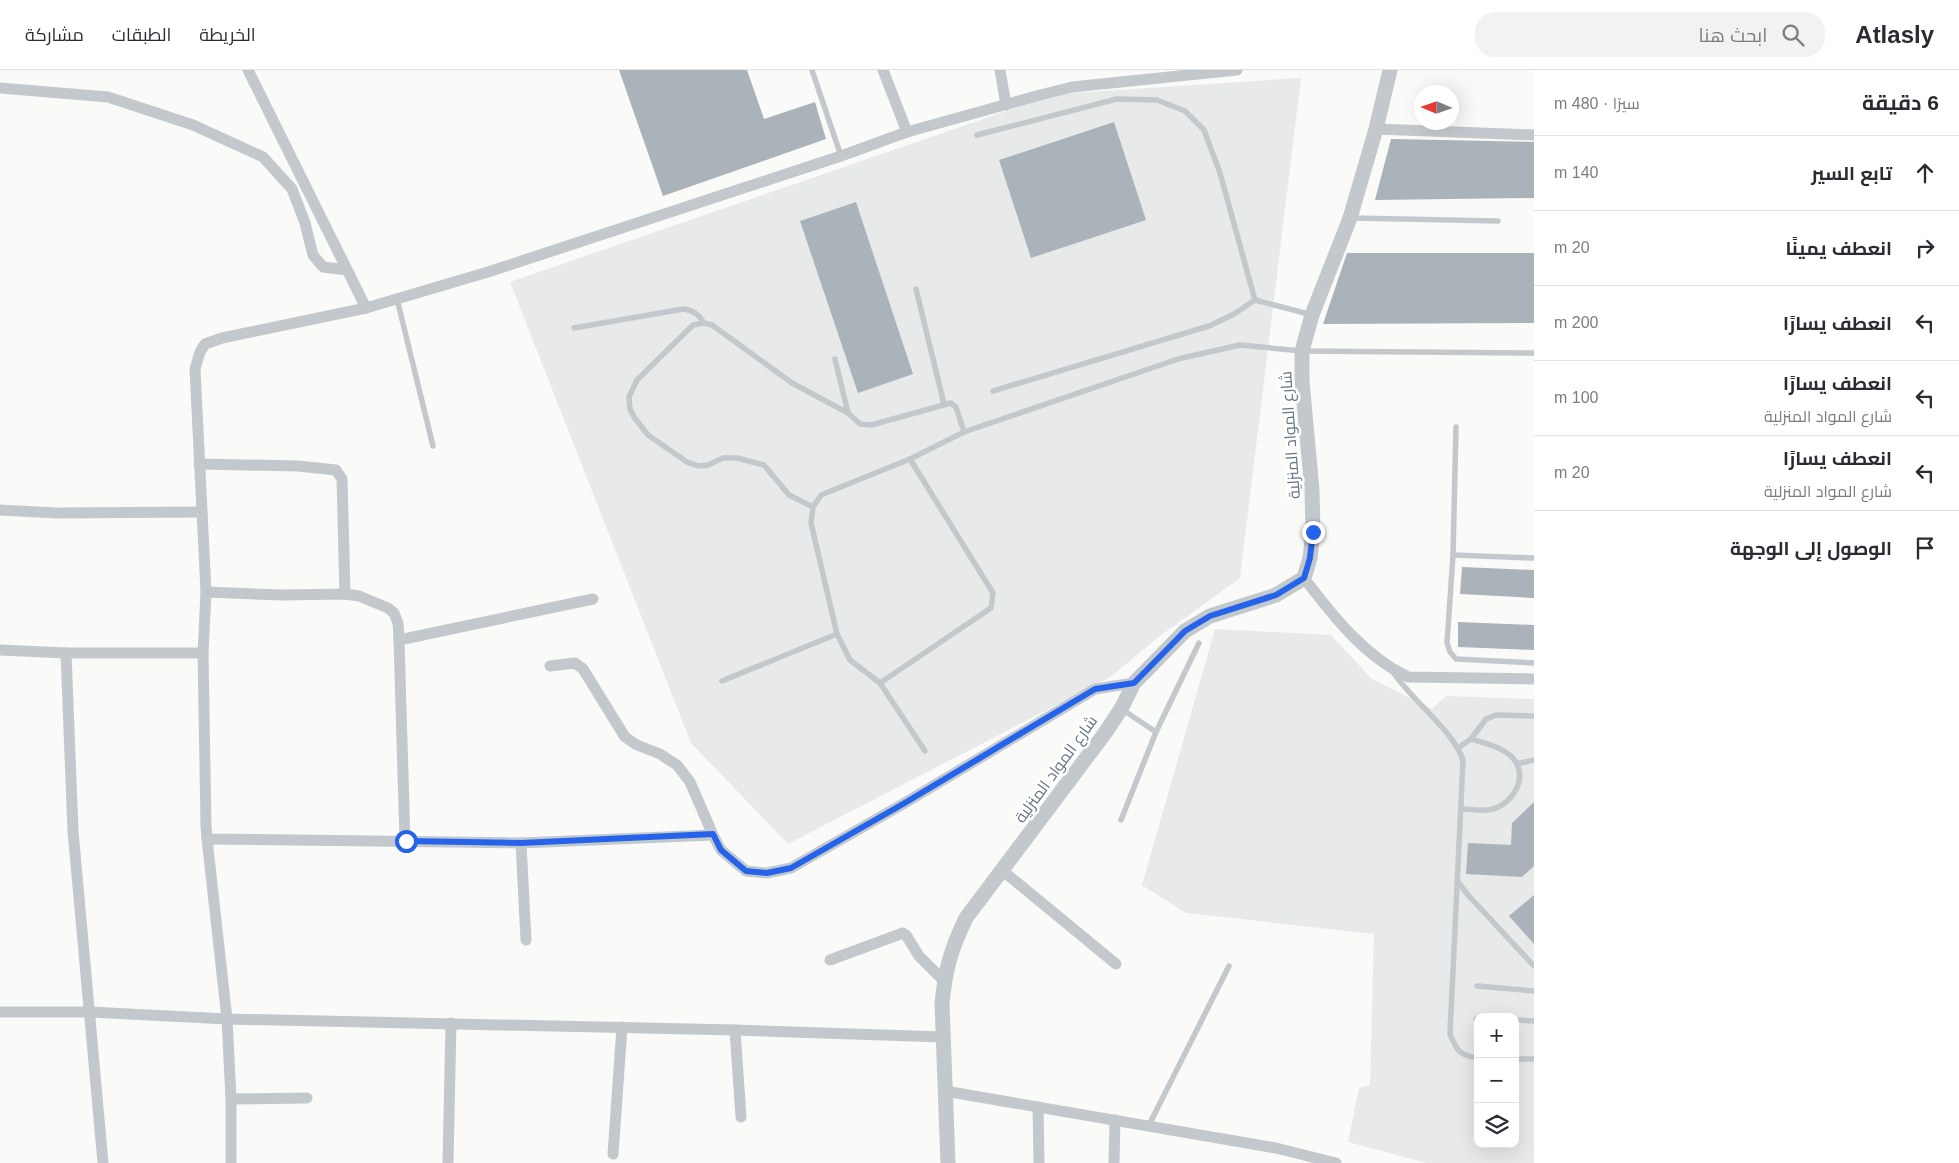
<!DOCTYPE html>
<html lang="ar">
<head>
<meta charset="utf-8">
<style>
	:root { --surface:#fff; --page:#f2f2f3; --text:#2b2b33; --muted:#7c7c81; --line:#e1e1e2 }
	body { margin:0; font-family:Arial,Cairo,sans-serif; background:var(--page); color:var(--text); direction:rtl }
	.controls { position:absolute; right:15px; bottom:15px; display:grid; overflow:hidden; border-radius:10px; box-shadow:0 5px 20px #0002 }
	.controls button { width:45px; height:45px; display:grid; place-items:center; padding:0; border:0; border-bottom:1px solid var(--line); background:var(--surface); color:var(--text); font:25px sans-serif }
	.compass { position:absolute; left:1414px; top:15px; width:45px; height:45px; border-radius:50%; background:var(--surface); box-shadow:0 5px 20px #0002; rotate:272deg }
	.stop { position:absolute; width:15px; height:15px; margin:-11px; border:4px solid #2563eb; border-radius:50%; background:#fff }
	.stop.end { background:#2563eb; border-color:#fff; box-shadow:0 1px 5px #0008 }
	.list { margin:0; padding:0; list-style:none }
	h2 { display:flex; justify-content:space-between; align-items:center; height:65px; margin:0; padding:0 20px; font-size:21px }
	h2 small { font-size:16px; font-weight:400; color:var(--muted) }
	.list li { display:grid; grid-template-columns:32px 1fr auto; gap:15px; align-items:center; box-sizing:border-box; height:75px; padding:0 20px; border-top:1px solid var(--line) }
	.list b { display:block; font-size:19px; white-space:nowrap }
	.list p { margin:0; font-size:16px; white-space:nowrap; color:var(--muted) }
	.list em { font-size:16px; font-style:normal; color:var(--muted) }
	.icon { flex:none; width:28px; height:28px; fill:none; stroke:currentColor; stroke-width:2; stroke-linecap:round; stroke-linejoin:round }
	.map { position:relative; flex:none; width:1534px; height:1093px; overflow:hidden; direction:ltr }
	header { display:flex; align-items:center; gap:30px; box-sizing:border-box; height:70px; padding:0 25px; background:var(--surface); border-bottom:1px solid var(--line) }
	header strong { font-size:24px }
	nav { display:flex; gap:28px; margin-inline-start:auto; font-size:18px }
	.search { width:350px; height:45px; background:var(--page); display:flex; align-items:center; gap:12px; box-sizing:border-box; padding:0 18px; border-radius:20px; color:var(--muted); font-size:19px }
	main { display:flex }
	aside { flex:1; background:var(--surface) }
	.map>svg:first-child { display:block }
	.built { fill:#e8e9e9; fill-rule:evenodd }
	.building { fill:#aab3b9 }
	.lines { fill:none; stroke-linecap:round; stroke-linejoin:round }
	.service { stroke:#c3c8cc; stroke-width:5.5 }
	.minor { stroke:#c3c8cc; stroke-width:11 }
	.tertiary { stroke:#c3c8cc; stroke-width:15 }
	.route { stroke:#2563eb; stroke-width:6 }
	.labels { text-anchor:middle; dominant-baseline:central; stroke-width:5; stroke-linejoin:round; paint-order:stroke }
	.street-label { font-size:16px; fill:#657683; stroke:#fff }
</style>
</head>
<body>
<header>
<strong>Atlasly</strong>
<div class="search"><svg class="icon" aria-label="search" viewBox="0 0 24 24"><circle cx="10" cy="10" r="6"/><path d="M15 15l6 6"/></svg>ابحث هنا</div>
<nav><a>الخريطة</a><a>الطبقات</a><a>مشاركة</a></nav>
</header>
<main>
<aside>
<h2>6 دقيقة<small>سيرًا · 480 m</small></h2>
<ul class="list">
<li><svg class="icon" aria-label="ahead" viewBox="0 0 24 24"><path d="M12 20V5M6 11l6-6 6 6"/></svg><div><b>تابع السير</b></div><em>140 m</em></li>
<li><svg class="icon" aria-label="right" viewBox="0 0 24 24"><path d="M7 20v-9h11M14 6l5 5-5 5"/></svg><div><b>انعطف يمينًا</b></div><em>20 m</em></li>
<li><svg class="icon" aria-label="left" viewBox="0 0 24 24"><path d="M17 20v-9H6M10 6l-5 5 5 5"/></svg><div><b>انعطف يسارًا</b></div><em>200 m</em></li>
<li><svg class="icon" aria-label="left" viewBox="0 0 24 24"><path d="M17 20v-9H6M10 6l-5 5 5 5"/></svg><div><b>انعطف يسارًا</b><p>شارع المواد المنزلية</p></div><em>100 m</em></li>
<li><svg class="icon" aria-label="left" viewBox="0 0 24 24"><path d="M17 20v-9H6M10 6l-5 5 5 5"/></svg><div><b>انعطف يسارًا</b><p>شارع المواد المنزلية</p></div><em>20 m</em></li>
<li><svg class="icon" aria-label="arrive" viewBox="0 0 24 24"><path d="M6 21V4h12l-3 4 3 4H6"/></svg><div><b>الوصول إلى الوجهة</b></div></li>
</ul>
</aside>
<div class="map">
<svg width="1534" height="1093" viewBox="0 0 1534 1093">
	<rect width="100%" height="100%" fill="#fafaf8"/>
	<g class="built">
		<polygon points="1301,8 1240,508 1160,566 1109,608 788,774 691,673 510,212 1056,24"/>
		<path d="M1215 559 1331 565 1372 609 1432 639 1446 626 1534 629V1093H1427L1348 1072 1359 1018 1370 1015 1374 864 1186 843 1142 815ZM1478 947H1515V1074H1478Z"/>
	</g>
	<g class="building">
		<polygon points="619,0 747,0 764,49 815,32 826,69 663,126"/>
		<polygon points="1114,52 1146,150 1031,188 999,90"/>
		<polygon points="1391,69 1534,72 1534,128 1375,130"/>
		<polygon points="856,132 913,304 858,323 800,151"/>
		<polygon points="1347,183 1534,183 1534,253 1323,254"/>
		<polygon points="1462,497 1534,500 1534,528 1460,524"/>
		<polygon points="1458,552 1534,555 1534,580 1458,577"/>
		<polygon points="1534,732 1534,796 1522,807 1466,804 1468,773 1511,775 1512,753"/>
		<polygon points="1534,825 1534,874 1509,846"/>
	</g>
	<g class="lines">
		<g class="service">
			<polyline points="812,0 841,86"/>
			<polyline points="977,65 1117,29 1157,30 1185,41 1204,60 1220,103 1255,230"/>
			<polyline points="1352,148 1498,151"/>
			<polyline points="916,219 944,334"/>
			<polyline points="397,229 433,376"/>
			<path d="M574 258 683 239C693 240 698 244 704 253"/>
			<polyline points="835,289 848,343 860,354 871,355 951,333 956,337 964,362"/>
			<polyline points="993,321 1209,256 1234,244 1255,230 1312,245"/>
			<polyline points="1456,357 1453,485 1447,573 1450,582 1456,589 1534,593"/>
			<polyline points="813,437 789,425 764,395 737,388 723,388 708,395 698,396 687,392 648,365 634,347 630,339 629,327 637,310 693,255 704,253 712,255 792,313 848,343"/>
			<polyline points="1453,485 1534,488"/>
			<path d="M1393 602C1413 632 1452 659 1463 690L1450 964C1457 981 1459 985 1478 988"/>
			<polyline points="722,611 837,564"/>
			<polyline points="880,613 991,538 993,523 910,389"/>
			<polyline points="1123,640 1156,662"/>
			<polyline points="1458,678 1471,669 1486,649 1496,645 1534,646"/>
			<polyline points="925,681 880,613 850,590 837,564 811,453 813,437 821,425 910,389 964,362 1178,289 1240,275 1302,281 1534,283"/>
			<polyline points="1517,694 1534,690"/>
			<path d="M1462 739C1471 739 1484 742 1493 739 1510 734 1526 713 1517 694 1510 679 1485 673 1471 669"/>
			<polyline points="1121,750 1156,662 1199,573"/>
			<polyline points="1458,812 1468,825 1534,896"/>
			<polyline points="1477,916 1534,921"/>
			<polyline points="1476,949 1478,949"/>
			<polyline points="1515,950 1534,951"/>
			<polyline points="1515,989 1534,989"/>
			<polyline points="1148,1057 1229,896"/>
		</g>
		<g class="minor">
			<polyline points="248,0 366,238"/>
			<polyline points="883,0 907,62"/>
			<polyline points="1000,0 1006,35"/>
			<polyline points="0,18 108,27 193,55 263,87 292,119 305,153 313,185 323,197 347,200"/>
			<polyline points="1376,59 1534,65"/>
			<polyline points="199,394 298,396 336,400 342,409 345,524"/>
			<polyline points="0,440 56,443 201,442"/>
			<path d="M1304 508C1333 546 1364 586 1408 607L1534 609"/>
			<polyline points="206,522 281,525 345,524 359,526 388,538 394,543 398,553 399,570 405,771"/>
			<polyline points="399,570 593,529"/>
			<polyline points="0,580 66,583 203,583"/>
			<polyline points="66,583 73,761 103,1093"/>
			<polyline points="550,596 575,593 583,599 625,667 637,675 660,684 677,695 690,712 713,765"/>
			<polyline points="1134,613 1095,619 903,734 791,798 767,803 746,801 721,780 713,765 521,773 207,769 206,756 203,583 206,522 195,299 200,282 205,274 222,268 366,238 488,202 841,86 907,62 1040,25 1072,17 1237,0"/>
			<polyline points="207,769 227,949 231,1029 231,1093"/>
			<polyline points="521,773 526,870"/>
			<polyline points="1003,801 1116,894"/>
			<polyline points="830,890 903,863 906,865 919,886 944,911"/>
			<polyline points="0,942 90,942 227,949 735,960 943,967"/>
			<polyline points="735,960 741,1047"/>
			<polyline points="945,1021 1276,1078 1336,1093"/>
			<polyline points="231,1029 307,1028"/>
			<polyline points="1038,1037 1039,1093"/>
			<polyline points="613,1084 622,957"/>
			<polyline points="448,1093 451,953"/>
			<polyline points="1114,1093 1115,1050"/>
		</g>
		<path class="tertiary" d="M948 1093 942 934C945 900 951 879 966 848L1105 663 1121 639 1134 613 1185 561 1210 546 1276 525 1304 508 1310 488 1313 462 1312 420 1302 311V281L1312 245 1350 148 1376 59 1390 0"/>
	</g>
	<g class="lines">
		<polyline class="route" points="406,771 521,773 713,764 721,780 746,801 767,803 791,798 903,734 1095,619 1134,613 1185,561 1210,546 1276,525 1304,508 1310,488 1313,462"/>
	</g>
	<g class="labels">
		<g class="street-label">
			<text transform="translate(1290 365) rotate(-94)">شارع المواد المنزلية</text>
			<text transform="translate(1056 699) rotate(-54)">شارع المواد المنزلية</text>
		</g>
	</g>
</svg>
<div class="controls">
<button>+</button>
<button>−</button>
<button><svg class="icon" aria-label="layers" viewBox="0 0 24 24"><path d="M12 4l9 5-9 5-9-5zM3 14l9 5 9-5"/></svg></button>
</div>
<svg class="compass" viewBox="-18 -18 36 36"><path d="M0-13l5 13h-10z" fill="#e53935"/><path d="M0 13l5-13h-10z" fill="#7c7c81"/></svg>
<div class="stop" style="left:406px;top:771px"></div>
<div class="stop end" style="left:1313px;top:462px"></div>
</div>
</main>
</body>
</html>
